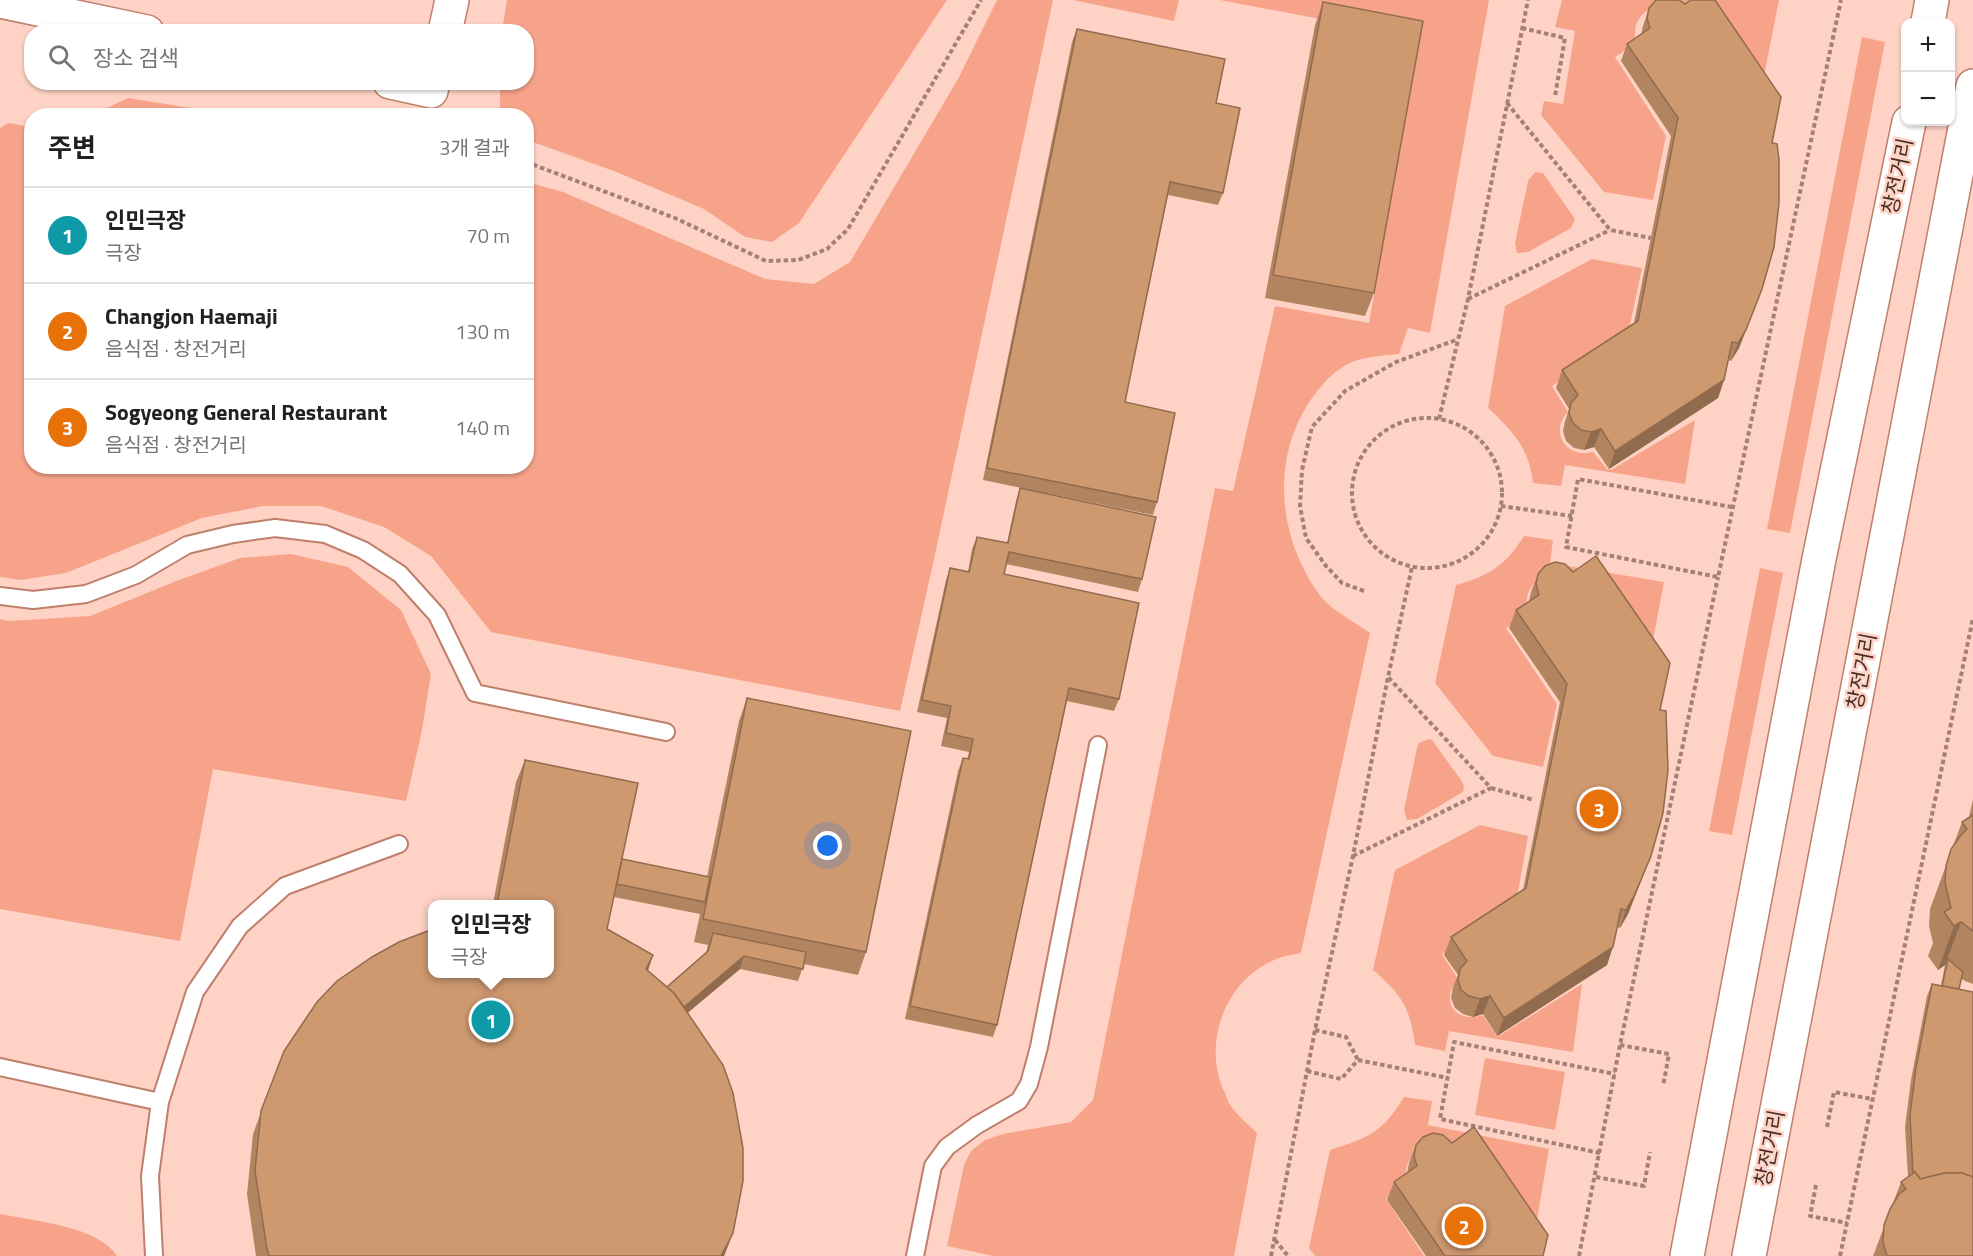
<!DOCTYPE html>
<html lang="ko">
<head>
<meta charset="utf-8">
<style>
	:root { --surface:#fff; --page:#f2f2f2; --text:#202124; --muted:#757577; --line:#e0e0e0; --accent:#0f766e }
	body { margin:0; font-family:"Titillium Web","Noto Sans KR",sans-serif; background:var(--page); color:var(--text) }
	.controls { position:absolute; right:18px; top:18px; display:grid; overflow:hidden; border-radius:12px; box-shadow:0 2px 4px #0004 }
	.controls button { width:54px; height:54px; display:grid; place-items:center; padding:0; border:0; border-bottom:2px solid var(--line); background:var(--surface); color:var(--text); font:30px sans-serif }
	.you { position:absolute; left:828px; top:846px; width:21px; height:21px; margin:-15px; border:4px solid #fff; border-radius:50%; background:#1a73e8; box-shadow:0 0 0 9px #1a73e833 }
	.badge { display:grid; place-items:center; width:39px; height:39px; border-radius:50%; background:var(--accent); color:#fff; font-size:20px; font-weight:700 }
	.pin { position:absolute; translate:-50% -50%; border:3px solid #fff; box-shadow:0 2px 6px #0006 }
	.popup { position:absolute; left:428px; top:900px; width:126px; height:78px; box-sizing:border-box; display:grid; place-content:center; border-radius:12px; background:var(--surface); filter:drop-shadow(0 2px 4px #0005); font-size:20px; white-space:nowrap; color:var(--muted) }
	.popup b { font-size:22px; color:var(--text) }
	.popup::after { content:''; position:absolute; left:50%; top:100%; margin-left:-12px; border:12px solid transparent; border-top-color:var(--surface) }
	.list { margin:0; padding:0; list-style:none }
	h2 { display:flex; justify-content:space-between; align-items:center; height:78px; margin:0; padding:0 24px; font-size:26px }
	h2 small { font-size:20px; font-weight:400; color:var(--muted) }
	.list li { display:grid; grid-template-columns:39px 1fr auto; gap:18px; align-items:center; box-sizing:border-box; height:96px; padding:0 24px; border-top:2px solid var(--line) }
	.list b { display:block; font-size:22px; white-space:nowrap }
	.list p { margin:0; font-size:20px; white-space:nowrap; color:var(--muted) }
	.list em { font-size:20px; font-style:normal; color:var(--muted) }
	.icon { flex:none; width:33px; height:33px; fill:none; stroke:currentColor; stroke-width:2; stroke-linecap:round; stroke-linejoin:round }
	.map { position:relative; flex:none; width:1973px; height:1256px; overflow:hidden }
	.search { position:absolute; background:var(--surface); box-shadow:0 2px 4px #0004; left:24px; top:24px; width:510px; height:66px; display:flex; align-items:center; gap:15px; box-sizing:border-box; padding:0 21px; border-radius:24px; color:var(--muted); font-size:22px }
	.panel { position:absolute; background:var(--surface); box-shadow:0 2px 4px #0004; left:24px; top:108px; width:510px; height:366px; border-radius:24px }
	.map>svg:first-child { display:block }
	.green { fill:#f7a38a }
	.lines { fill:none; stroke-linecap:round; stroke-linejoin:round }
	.lane-casing { stroke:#bf7f6b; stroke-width:20 }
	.street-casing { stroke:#bf7f6b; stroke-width:36 }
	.primary-casing { stroke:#bf7f6b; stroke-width:36 }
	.path { stroke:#a48177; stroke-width:4; stroke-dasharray:4.5 3; stroke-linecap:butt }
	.lane { stroke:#fff; stroke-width:16 }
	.street { stroke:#fff; stroke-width:33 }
	.primary { stroke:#fff; stroke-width:33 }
	.wall { fill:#b28460; fill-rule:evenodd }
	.shaded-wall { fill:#916b4e }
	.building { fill:#cf9970; stroke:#916b4e; stroke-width:1.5 }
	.labels { text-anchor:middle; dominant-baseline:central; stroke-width:5; stroke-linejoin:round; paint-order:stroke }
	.street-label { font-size:21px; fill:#482d25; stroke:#fed3c6 }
</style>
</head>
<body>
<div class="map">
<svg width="1973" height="1256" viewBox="0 0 1973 1256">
	<rect width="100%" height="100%" fill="#fed3c6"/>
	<g class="green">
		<polygon points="507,0 947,0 799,223 772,242 745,237 704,209 614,171 527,140 526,116 500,115 500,83 526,82 526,32 502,31"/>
		<polygon points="997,0 1053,0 933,564 900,711 491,632 431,556 384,527 321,506 263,506 202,518 66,573 21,580 0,577 0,128 9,123 31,127 32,466 526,466 527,182 563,192 765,279 814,284 850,262 958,79"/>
		<polygon points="1073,0 1179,0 1174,21"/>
		<path d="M1220 0H1489L1430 333 1408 328 1399 354C1382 356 1362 356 1346 365 1330 374 1318 389 1308 404 1270 463 1279 543 1322 598 1332 610 1356 623 1370 633L1301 953C1292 955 1282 956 1274 960 1225 981 1203 1042 1223 1089 1226 1094 1227 1101 1231 1106 1238 1116 1248 1124 1257 1133L1234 1256H993L947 1246 964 1165 971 1151 985 1140 1003 1134 1071 1122 1093 1100 1215 488 1233 491 1275 306 1369 323 1420 38Z"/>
		<path d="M1562 0H1779L1762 86C1745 72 1677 10 1660 8 1654 7 1648 10 1643 14 1634 23 1634 32 1636 43L1615 57 1666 136 1653 200 1604 192 1541 115 1544 101 1563 104 1575 31 1555 27Z"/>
		<polygon points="1862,37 1885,42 1790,533 1767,529"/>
		<polygon points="128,98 234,115 92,115"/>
		<polygon points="1535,172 1543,173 1575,219 1571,228 1528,252 1517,253 1515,243 1528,181"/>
		<path d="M1592 259 1642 268 1628 335 1552 386 1568 412C1549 432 1566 459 1593 452L1607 469 1611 470 1695 420 1685 484 1565 465 1561 486 1533 483C1529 448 1513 431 1488 408L1505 306Z"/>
		<path d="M1524 536 1553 540 1550 563 1664 582 1650 656 1536 581C1527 592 1524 599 1530 612L1506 628 1557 704 1543 767 1493 756 1435 683 1456 585C1489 576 1506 565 1524 536Z"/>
		<polygon points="291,554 348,567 401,610 431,674 422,730 406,801 213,769 180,941 0,909 0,619 9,621 90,616 179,580 240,558"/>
		<polygon points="1760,568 1783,573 1732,835 1709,831"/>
		<polygon points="1429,739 1432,740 1461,780 1464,786 1463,792 1417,819 1407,820 1404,810 1417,748 1419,743"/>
		<path d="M1480 825 1528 836 1516 903 1442 954 1458 979C1439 1001 1456 1024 1483 1015L1497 1037 1582 984 1573 1052 1449 1031 1445 1051 1415 1045C1410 1007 1402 995 1373 970L1395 870Z"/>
		<polygon points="1485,1058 1565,1072 1555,1130 1475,1115"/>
		<path d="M1404 1097 1432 1101 1428 1125 1549 1149 1534 1237 1415 1153C1406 1163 1404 1170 1408 1183L1386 1199 1424 1256H1315L1309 1248 1330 1150C1368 1138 1383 1132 1404 1097Z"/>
		<path d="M0 1214C34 1221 98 1226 117 1256H0Z"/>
	</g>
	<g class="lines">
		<g class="lane-casing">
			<g id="lane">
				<polyline points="0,596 33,600 86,594 136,575 187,545 233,534 275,528 325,534 363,550 400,574 437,615 475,693 666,732"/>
				<polyline points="0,1067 160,1102"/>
				<polyline points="154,1256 150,1176 160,1102 195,992 240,926 285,886 399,844"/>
				<polyline points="915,1256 933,1166 947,1147 977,1125 1019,1101 1029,1084 1039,1047 1098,745"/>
			</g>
		</g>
		<g class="street-casing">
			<g id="street">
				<polyline points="0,1 147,32"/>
				<polyline points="445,32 452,0"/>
				<polyline points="390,82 431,91 433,82"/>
			</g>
		</g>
		<g class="primary-casing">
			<g id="primary">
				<polyline points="1928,22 1932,0"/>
				<polyline points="1687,1256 1819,559 1909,122"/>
				<polyline points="1749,1256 1973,86"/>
			</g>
		</g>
		<g class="path">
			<polyline points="1522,28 1565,38 1555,96"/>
			<polyline points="1507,103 1610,230 1651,238"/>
			<polyline points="526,162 675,218 766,261 798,260 827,249 848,229 981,0"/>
			<polyline points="1468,299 1610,230"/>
			<circle cx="1427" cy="493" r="75"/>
			<polyline points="1439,419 1468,299 1528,0"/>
			<polyline points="1501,506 1572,516"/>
			<polyline points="1732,507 1578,479 1566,547 1718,577 1841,0"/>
			<polyline points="1364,591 1342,583 1326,566 1306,538 1300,506 1302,470 1312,427 1345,391 1396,362 1456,340"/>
			<polyline points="1491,788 1534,800"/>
			<polyline points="1353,856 1491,788 1388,677"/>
			<polyline points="1315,1030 1346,1037 1358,1060"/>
			<polyline points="1620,1045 1669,1054 1663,1086"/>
			<polyline points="1358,1060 1448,1078"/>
			<polyline points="1307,1071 1341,1079 1358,1060"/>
			<polyline points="1827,1127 1834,1092 1872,1099"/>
			<polyline points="1600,1153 1440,1119 1454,1042 1615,1074"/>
			<polyline points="1596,1177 1644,1186 1650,1152"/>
			<polyline points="1816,1185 1810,1216 1847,1223"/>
			<polyline points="1275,1240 1288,1256"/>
			<polyline points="1271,1256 1315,1030 1353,856 1388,677 1412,567"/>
			<polyline points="1579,1256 1620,1045 1718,577"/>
			<polyline points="1840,1256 1973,618"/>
		</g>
		<use href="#lane" class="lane"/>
		<use href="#street" class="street"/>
		<use href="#primary" class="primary"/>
	</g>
	<g class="wall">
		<polygon points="1323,2 1374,293 1365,316 1265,298 1315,25"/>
		<polygon points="1649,8 1772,143 1762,289 1739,348 1731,361 1728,360 1724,380 1718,398 1609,469 1594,447 1584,450 1574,448 1566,441 1563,431 1565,421 1569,409 1556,388 1562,370 1634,323 1671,136 1621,61 1627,44 1641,35 1643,26"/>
		<polygon points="1077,29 1216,103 1223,193 1218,205 1168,195 1125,402 1157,502 1153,515 983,480 1072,42"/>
		<polygon points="1020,488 1142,579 1138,592 1006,564 1004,574 1119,699 1114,711 1067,701 997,1025 993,1037 905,1019 958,771 963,758 967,759 969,752 941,746 947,718 917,712 946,580 950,568 968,572 972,549 977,537 1007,543 1016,501"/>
		<polygon points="1538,574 1660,710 1651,856 1628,914 1620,928 1617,927 1607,965 1497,1036 1483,1014 1473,1017 1463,1014 1455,1008 1451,998 1453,987 1458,975 1444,955 1451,937 1523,890 1560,702 1509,628 1516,610 1529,601 1531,592"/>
		<path d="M747 698 866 952 858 975 804 964 798 981 740 969 687 1013 733 1233 724 1256H256L247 1194 253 1134 284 1051 549 904H493L516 782 525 760 622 859 707 877 739 721ZM614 897 700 914 694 942 708 945 706 953 667 987 648 971 653 955 607 929Z"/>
		<polygon points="1973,799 1973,984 1965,981 1961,978 1959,989 1973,1256 1873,1256 1901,1182 1908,1177 1905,1127 1911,1080 1927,996 1932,984 1941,986 1945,965 1938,970 1928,956 1933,943 1929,926 1930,909 1962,822 1969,817"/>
		<polygon points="1416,1145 1543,1256 1426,1256 1387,1200 1394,1182 1407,1173 1409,1163"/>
	</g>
	<g class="shaded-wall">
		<polygon points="1762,289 1739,348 1731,361 1738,343"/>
		<polygon points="1724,380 1718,398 1609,469 1615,451"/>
		<polygon points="1601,429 1594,447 1584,450 1591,432"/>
		<polygon points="1651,856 1628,914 1620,928 1626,910"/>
		<polygon points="1961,922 1945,965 1938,970 1954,926"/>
		<polygon points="1613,947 1607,965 1497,1036 1504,1018"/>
		<polygon points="653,955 645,978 646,969"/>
		<polygon points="744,956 740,969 672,1026 677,1013"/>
		<polygon points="1490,996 1483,1014 1473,1017 1480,999"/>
		<polygon points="733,1233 724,1256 721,1256"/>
	</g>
	<g class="building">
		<polygon points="1656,0 1679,0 1685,4 1691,0 1715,0 1781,97 1772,143 1777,144 1779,159 1779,203 1774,247 1762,289 1746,330 1738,343 1732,342 1724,380 1615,451 1601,429 1591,432 1581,430 1573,423 1569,413 1571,403 1578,395 1562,370 1638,321 1678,118 1627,44 1650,28 1647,18 1649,8"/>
		<polygon points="1323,2 1423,21 1374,293 1273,275"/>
		<polygon points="1077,29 1225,59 1216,103 1240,108 1223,193 1170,182 1125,402 1175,413 1157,502 987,468"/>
		<polygon points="1020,488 1156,517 1142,579 1009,552 1004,574 1139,603 1119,699 1069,688 997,1025 910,1006 963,758 969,759 973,739 946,733 951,706 922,700 950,568 969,572 977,537 1008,543"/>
		<polygon points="1596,556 1670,663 1660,710 1666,711 1668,770 1663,813 1651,856 1634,896 1626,910 1621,909 1613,947 1504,1018 1490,996 1480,999 1469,996 1461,990 1458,980 1460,969 1467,961 1451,937 1526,888 1567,684 1516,610 1539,595 1536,584 1538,574 1545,566 1555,562 1565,564 1573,572"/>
		<polygon points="747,698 911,731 866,952 703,919"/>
		<polygon points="525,760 638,783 607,929 653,955 646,969 674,993 723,1065 733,1093 743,1148 743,1181 733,1233 721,1256 269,1256 267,1249 255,1171 261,1111 284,1051 317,1002 337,981 372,957 399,942 425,932 432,930 432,974 549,974 549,904 497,904"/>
		<polygon points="1973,815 1973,931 1961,922 1954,926 1944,912 1951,908 1945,883 1946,866 1951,849 1961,835 1967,829 1962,822"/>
		<polygon points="622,859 710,877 705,902 617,884"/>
		<polygon points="713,933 806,952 803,969 744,956 684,1007 674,993 667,987 708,951"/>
		<polygon points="1948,959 1963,972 1959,989 1942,986"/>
		<polygon points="1932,984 1973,992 1973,1177 1962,1173 1945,1173 1920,1179 1915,1172 1913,1173 1910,1115 1916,1068"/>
		<polygon points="1474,1127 1548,1235 1543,1256 1445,1256 1394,1182 1417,1166 1414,1156 1416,1145 1423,1137 1433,1133 1443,1135 1452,1143"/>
		<polygon points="1915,1172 1920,1179 1945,1173 1962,1173 1973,1177 1973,1256 1887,1256 1883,1242 1884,1225 1890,1209 1899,1194 1906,1189 1901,1182"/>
	</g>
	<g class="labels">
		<g class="street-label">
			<text transform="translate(1897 176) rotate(-78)">창전거리</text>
			<text transform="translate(1861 671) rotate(-79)">창전거리</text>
			<text transform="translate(1769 1148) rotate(-79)">창전거리</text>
		</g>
	</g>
</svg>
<div class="controls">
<button>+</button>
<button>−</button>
</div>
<div class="you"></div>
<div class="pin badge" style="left:491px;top:1020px;background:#0f9aa8">1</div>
<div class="popup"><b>인민극장</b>극장</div>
<div class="pin badge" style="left:1464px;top:1226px;background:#e8710a">2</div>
<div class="pin badge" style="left:1599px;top:809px;background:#e8710a">3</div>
<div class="search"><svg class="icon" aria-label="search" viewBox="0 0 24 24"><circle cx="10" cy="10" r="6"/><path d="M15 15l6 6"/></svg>장소 검색</div>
<section class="panel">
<h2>주변<small>3개 결과</small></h2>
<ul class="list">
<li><span class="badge" style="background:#0f9aa8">1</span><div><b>인민극장</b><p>극장</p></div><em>70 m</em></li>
<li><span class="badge" style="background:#e8710a">2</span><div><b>Changjon Haemaji</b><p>음식점 · 창전거리</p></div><em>130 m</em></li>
<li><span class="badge" style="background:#e8710a">3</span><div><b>Sogyeong General Restaurant</b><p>음식점 · 창전거리</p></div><em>140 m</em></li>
</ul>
</section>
</div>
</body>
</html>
